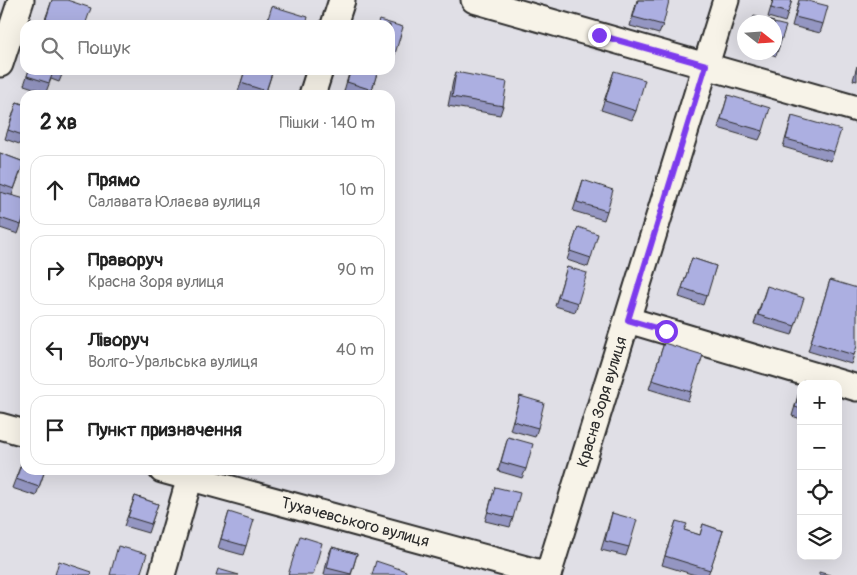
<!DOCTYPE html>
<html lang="uk">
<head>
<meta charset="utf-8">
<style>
	:root { --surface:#fff; --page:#f6f6f6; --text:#222; --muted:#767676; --line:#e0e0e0 }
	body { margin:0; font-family:Pangolin,sans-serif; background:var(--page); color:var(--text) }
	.controls { position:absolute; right:15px; bottom:15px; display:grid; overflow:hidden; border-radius:10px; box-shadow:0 5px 20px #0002 }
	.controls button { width:45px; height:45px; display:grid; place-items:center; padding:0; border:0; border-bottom:1px solid var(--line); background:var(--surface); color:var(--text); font:25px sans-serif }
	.compass { position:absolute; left:737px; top:15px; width:45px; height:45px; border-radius:50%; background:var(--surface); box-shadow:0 5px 20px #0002; rotate:107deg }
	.stop { position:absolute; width:15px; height:15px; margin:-11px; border:4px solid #7c3aed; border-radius:50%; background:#fff }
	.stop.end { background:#7c3aed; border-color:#fff; box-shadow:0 1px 5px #0008 }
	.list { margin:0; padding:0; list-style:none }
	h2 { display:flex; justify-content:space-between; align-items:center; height:65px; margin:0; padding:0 20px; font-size:21px }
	h2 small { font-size:16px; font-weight:400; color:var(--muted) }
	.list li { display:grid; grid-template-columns:32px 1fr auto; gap:15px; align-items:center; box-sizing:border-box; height:70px; margin:0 10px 10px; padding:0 10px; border:1px solid var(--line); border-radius:15px }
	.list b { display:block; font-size:19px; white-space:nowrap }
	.list p { margin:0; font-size:16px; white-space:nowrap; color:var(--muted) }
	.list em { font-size:16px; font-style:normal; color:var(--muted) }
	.icon { flex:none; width:28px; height:28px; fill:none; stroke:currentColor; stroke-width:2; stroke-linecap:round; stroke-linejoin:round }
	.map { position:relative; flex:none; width:857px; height:575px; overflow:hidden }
	.search { position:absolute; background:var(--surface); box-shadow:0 5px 20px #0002; left:20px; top:20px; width:375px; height:55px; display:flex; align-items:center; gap:12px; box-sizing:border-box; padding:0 18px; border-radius:15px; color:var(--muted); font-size:19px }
	.panel { position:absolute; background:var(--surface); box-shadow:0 5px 20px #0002; left:20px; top:90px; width:375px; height:385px; border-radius:15px }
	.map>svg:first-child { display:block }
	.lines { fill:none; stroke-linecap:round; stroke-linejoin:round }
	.minor-casing { stroke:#2b2b2b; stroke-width:29 }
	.minor { stroke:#f7f3e8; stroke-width:25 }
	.wall { fill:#9496c2; stroke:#2b2b2b }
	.building { fill:#acafe1; stroke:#2b2b2b }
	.route { stroke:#7c3aed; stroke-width:6 }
	.labels { text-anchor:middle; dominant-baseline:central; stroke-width:4; stroke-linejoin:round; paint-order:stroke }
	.street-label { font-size:16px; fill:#2b2b2b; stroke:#f7f3e8 }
</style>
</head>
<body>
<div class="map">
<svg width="857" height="575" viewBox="0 0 857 575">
	<rect width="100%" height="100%" fill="#e0dfe6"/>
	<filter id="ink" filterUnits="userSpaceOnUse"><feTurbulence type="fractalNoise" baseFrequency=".02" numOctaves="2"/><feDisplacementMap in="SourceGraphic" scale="10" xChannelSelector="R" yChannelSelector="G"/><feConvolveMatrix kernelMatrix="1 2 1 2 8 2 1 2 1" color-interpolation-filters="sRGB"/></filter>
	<g filter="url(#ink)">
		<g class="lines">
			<g class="minor-casing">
				<g id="minor">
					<polyline points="474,0 857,109"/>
					<polyline points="334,25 342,0"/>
					<polyline points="0,64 21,0"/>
					<polyline points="312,95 320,70"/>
					<polyline points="628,320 857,388"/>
					<polyline points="0,426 25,433"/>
					<polyline points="162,470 548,575"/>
					<polyline points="162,575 192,470"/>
					<polyline points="548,575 726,0"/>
				</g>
			</g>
			<use href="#minor" class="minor"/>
		</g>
		<g class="wall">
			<polygon points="52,0 85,25 43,25"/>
			<polygon points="637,0 664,0 663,25 659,34 630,26"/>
			<polygon points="773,0 792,0 785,22 768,17"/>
			<polygon points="799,0 823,24 820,33 792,26"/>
			<polygon points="774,23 779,47 776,56 765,52 774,52"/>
			<polygon points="390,25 395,54 392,63 390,63"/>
			<polygon points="857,66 857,81 853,80"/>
			<polygon points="29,70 64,70 59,82 51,79 46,92 24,85"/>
			<polygon points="245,70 273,70 265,95 247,95 238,92"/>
			<polygon points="350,70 378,70 371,92 379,95 357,95 344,91"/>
			<polygon points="614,71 636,111 632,120 601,110"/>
			<polygon points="456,72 503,106 500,115 448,106 453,81"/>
			<polygon points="728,95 763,131 759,140 718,128"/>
			<polygon points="17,102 25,105 25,146 5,139"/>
			<polygon points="792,116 834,152 831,161 783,147"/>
			<polygon points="0,153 24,162 12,195 25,214 18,234 0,228"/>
			<polygon points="583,180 607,211 604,220 573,211"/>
			<polygon points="578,227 591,258 588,267 567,260"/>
			<polygon points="692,258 716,266 703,305 679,297"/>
			<polygon points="567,267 578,303 575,312 555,306"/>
			<polygon points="830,280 854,355 851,364 808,351"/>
			<polygon points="767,286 795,326 792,335 754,324"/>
			<polygon points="664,343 691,392 688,401 649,389"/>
			<polygon points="801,385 801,419 792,416"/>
			<polygon points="520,396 538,428 535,437 510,430"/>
			<polygon points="508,437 526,469 522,478 498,471"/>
			<polygon points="23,459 45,470 36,496 12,488"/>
			<polygon points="495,487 513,518 510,527 485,521"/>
			<polygon points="135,496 158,504 148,533 124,526"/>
			<polygon points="229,512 246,546 243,555 218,548"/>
			<polygon points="612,513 629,547 626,556 601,550"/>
			<polygon points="676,521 684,530 700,535 703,524 723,531 708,575 695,575 662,565"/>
			<polygon points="332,547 357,554 351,575 324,575 328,556"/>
		</g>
		<g class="building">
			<polygon points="52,0 67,0 91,8 85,25 64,25 46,19"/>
			<polygon points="638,0 664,0 669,1 663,25 633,17"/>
			<polygon points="773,0 792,0 788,13 771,8"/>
			<polygon points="799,0 804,0 828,6 823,24 795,17"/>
			<polygon points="272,6 308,17 306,25 266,25"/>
			<polygon points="754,16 774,22 752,22"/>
			<polygon points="379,20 403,27 395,54 390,53 390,25 377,25"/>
			<polygon points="774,23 786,26 779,47 774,46"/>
			<polygon points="29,70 64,70 62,73 54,70 49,83 27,76"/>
			<polygon points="245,70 273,70 266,91 241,83"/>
			<polygon points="351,70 378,70 372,90 347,82"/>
			<polygon points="614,71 645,80 636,111 605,101"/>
			<polygon points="456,72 507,82 503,106 452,97"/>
			<polygon points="363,90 379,95 362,95"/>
			<polygon points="728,95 770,108 763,131 721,119"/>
			<polygon points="17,102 25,105 25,136 8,130"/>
			<polygon points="792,116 841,130 834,152 786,139"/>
			<polygon points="0,153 24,162 14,189 0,184"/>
			<polygon points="583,180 613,190 607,211 577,202"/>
			<polygon points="0,192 25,199 25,214 21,225 0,218"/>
			<polygon points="578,227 598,234 591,258 570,251"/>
			<polygon points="692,258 716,266 707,296 682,288"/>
			<polygon points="567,267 587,273 578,303 558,297"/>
			<polygon points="830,280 857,288 857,346 854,355 811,342"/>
			<polygon points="767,286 804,298 795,326 758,315"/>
			<polygon points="664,343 703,355 691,392 652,380"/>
			<polygon points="803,380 817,384 802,384"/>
			<polygon points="801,387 801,409 795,407"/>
			<polygon points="520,396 544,403 538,428 513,421"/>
			<polygon points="508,437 533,444 526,469 501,462"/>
			<polygon points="23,459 25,459 25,470 45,470 39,487 16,479"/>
			<polygon points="495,487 520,493 513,518 488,512"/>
			<polygon points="135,496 158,504 151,524 128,517"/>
			<polygon points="229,512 254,520 246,546 221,539"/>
			<polygon points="612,513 637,520 629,547 605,541"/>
			<polygon points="676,521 687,524 684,530 700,535 703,524 723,531 710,570 665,556"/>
			<polygon points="300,536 322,543 313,575 288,575"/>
			<polygon points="118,546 147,554 140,575 110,575"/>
			<polygon points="332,547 357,554 351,574 327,568"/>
			<polygon points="59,561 92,572 91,575 55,575"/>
			<polygon points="376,561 406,571 405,575 372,575"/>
			<polygon points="218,569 239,575 216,575"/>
			<polygon points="819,572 830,575 819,575"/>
		</g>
	</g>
	<g class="lines" filter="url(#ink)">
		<polyline class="route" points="599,35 706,65 628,320 666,331"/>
	</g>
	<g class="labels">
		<g class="street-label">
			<text transform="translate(602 402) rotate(-73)">Красна Зоря вулиця</text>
			<text transform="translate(355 522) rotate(15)">Тухачевського вулиця</text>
		</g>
	</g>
</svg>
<div class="controls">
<button>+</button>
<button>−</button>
<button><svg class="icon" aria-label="locate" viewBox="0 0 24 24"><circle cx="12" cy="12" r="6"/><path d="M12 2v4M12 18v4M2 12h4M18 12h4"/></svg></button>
<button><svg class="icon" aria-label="layers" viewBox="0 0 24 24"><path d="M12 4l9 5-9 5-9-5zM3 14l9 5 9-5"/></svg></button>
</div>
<svg class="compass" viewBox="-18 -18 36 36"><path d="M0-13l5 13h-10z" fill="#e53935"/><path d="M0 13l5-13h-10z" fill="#767676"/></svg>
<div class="stop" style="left:666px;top:331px"></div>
<div class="stop end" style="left:599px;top:35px"></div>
<div class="search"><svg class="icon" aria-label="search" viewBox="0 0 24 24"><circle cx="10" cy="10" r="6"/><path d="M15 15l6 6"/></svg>Пошук</div>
<section class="panel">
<h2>2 хв<small>Пішки · 140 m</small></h2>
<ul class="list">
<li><svg class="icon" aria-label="ahead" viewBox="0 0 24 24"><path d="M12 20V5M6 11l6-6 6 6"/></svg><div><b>Прямо</b><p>Салавата Юлаєва вулиця</p></div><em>10 m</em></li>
<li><svg class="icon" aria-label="right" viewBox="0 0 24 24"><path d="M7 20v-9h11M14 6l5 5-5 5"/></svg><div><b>Праворуч</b><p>Красна Зоря вулиця</p></div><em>90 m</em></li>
<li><svg class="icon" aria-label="left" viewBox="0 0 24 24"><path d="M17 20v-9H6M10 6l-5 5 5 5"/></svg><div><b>Ліворуч</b><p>Волго-Уральська вулиця</p></div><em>40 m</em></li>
<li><svg class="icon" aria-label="arrive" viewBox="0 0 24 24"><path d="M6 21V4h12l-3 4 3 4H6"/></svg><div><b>Пункт призначення</b></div></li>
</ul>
</section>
</div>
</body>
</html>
